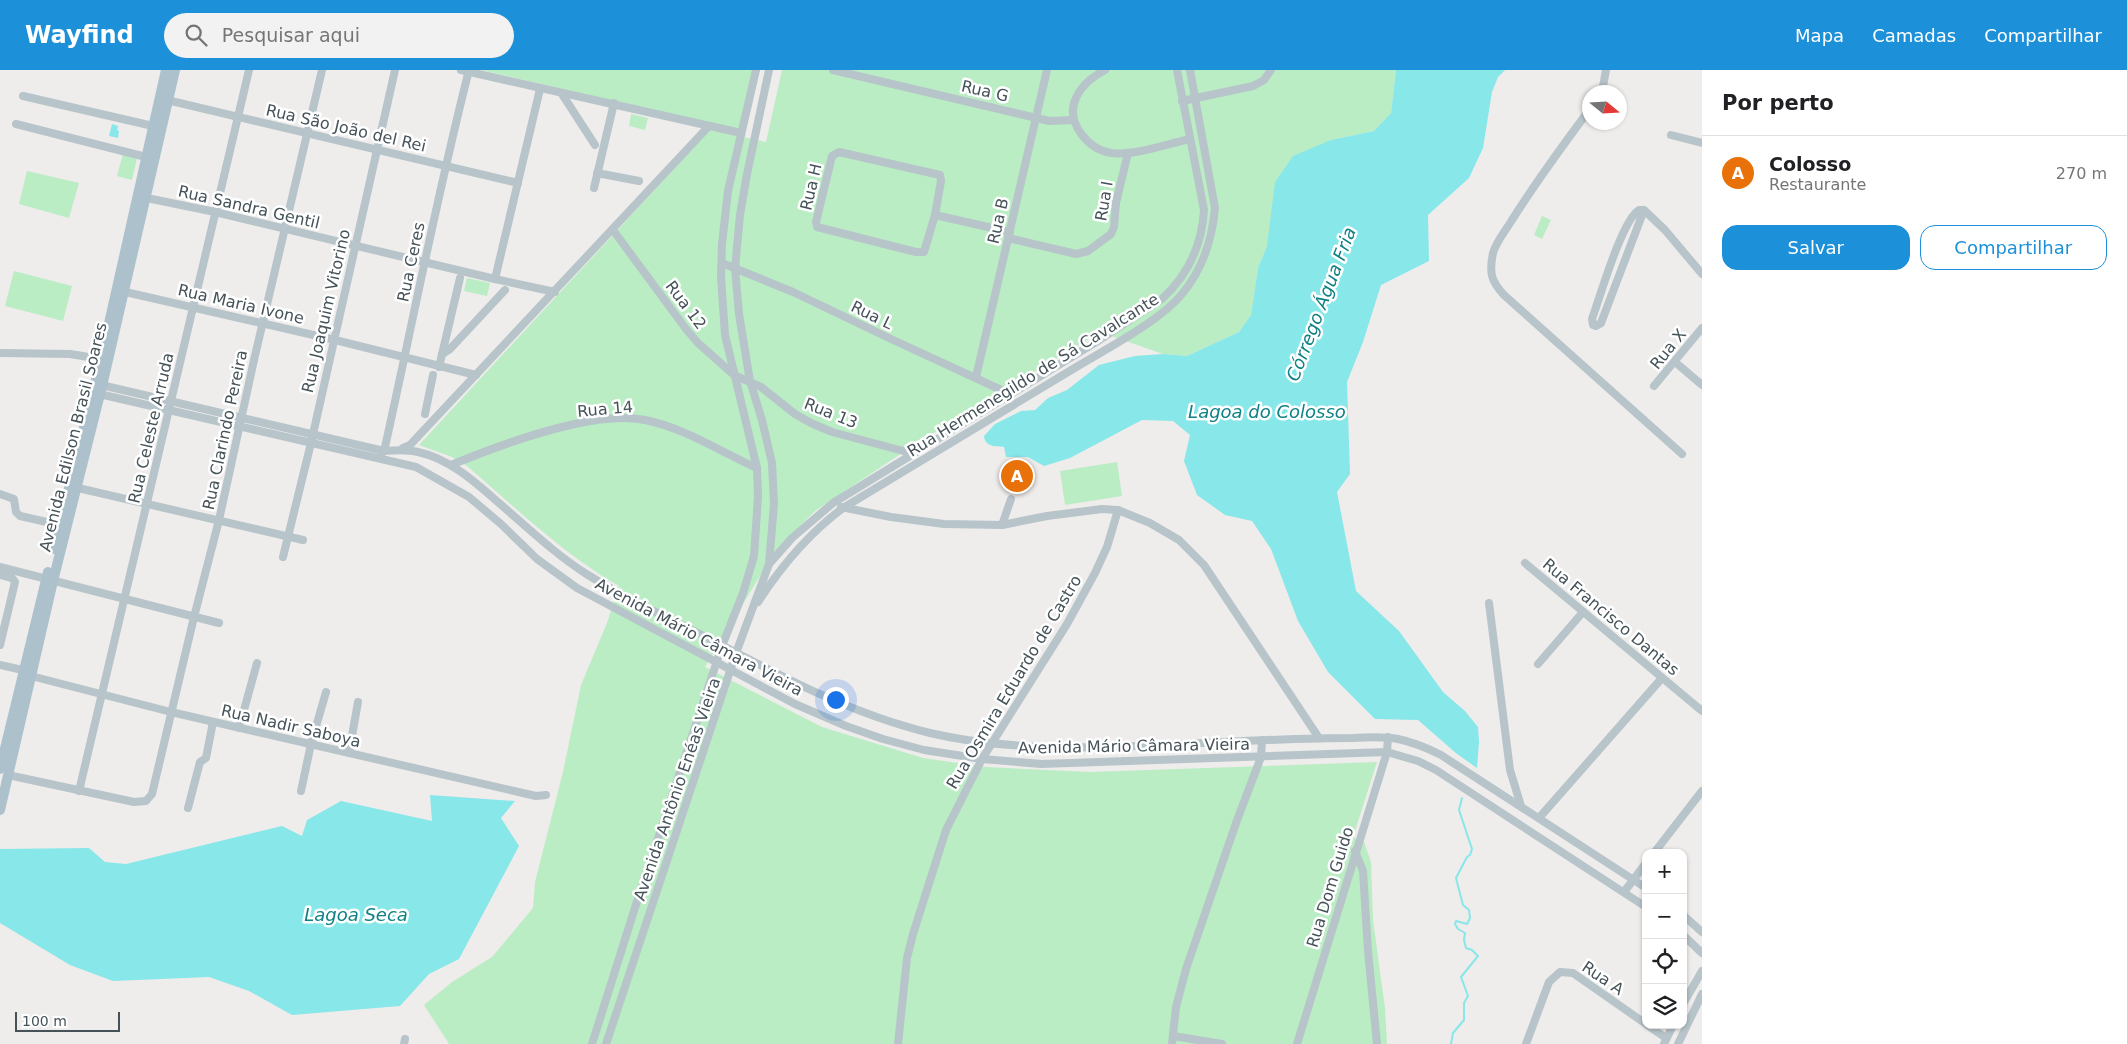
<!DOCTYPE html>
<html lang="pt">
<head>
<meta charset="utf-8">
<style>
	:root { --surface:#fff; --page:#f2f2f2; --text:#202124; --muted:#757577; --line:#e0e0e0; --accent:#1c90d9 }
	body { margin:0; font-family:"DejaVu Sans",sans-serif; background:var(--page); color:var(--text) }
	.controls { position:absolute; right:15px; bottom:15px; display:grid; overflow:hidden; border-radius:10px; box-shadow:0 1px 4px #0004 }
	.controls button { width:45px; height:45px; display:grid; place-items:center; padding:0; border:0; border-bottom:1px solid var(--line); background:var(--surface); color:var(--text); font:25px sans-serif }
	.compass { position:absolute; left:1582px; top:15px; width:45px; height:45px; border-radius:50%; background:var(--surface); box-shadow:0 1px 4px #0004; rotate:108deg }
	.scale { position:absolute; left:15px; bottom:12px; width:105px; box-sizing:border-box; padding-left:5px; border:2px solid #455359; border-top:0; font-size:14px; line-height:18px; white-space:nowrap; color:#455359; -webkit-text-stroke:4px #fff; paint-order:stroke }
	.you { position:absolute; left:835px; top:629px; width:18px; height:18px; margin:-12px; border:4px solid #fff; border-radius:50%; background:#1a73e8; box-shadow:0 0 0 8px #1a73e833 }
	.badge { display:grid; place-items:center; width:32px; height:32px; border-radius:50%; background:var(--accent); color:#fff; font-size:16px; font-weight:700 }
	.pin { position:absolute; translate:-50% -50%; border:2px solid #fff; box-shadow:0 1px 5px #0006 }
	.list { margin:0; padding:0; list-style:none }
	h2 { display:flex; justify-content:space-between; align-items:center; height:65px; margin:0; padding:0 20px; font-size:21px }
	h2 small { font-size:16px; font-weight:400; color:var(--muted) }
	.list li { display:grid; grid-template-columns:32px 1fr auto; gap:15px; align-items:center; box-sizing:border-box; height:75px; padding:0 20px; border-top:1px solid var(--line) }
	.list b { display:block; font-size:19px; white-space:nowrap }
	.list p { margin:0; font-size:16px; white-space:nowrap; color:var(--muted) }
	.list em { font-size:16px; font-style:normal; color:var(--muted) }
	.actions { display:flex; gap:10px; padding:15px 20px }
	.actions a { flex:1; padding:11px 0; border:1px solid var(--accent); border-radius:15px; text-align:center; font-size:18px; color:var(--accent) }
	.actions .main { background:var(--accent); color:#fff }
	.icon { flex:none; width:28px; height:28px; fill:none; stroke:currentColor; stroke-width:2; stroke-linecap:round; stroke-linejoin:round }
	.map { position:relative; flex:none; width:1702px; height:974px; overflow:hidden }
	header { display:flex; align-items:center; gap:30px; box-sizing:border-box; height:70px; padding:0 25px; background:var(--accent); color:#fff }
	header strong { font-size:24px }
	nav { display:flex; gap:28px; margin-inline-start:auto; font-size:18px }
	.search { width:350px; height:45px; background:var(--page); display:flex; align-items:center; gap:12px; box-sizing:border-box; padding:0 18px; border-radius:28px; color:var(--muted); font-size:19px }
	main { display:flex }
	aside { flex:1; background:var(--surface) }
	.map>svg:first-child { display:block }
	.green { fill:#baedc4 }
	.water { fill:#87e7e9 }
	.lines { fill:none; stroke-linecap:round; stroke-linejoin:round }
	.stream { stroke:#87e7e9; stroke-width:2 }
	.minor { stroke:#b7c4c9; stroke-width:8 }
	.major { stroke:#acc1cb; stroke-width:10 }
	.labels { text-anchor:middle; dominant-baseline:central; stroke-width:5; stroke-linejoin:round; paint-order:stroke }
	.street-label { font-size:16px; fill:#455359; stroke:#fff }
	.water-label { font-size:18px; font-style:italic; fill:#0f8285; stroke:#fff }
</style>
</head>
<body>
<header>
<strong>Wayfind</strong>
<div class="search"><svg class="icon" aria-label="search" viewBox="0 0 24 24"><circle cx="10" cy="10" r="6"/><path d="M15 15l6 6"/></svg>Pesquisar aqui</div>
<nav><a>Mapa</a><a>Camadas</a><a>Compartilhar</a></nav>
</header>
<main>
<div class="map">
<svg width="1702" height="974" viewBox="0 0 1702 974">
	<rect width="100%" height="100%" fill="#efecec"/>
	<g class="green">
		<polygon points="481,0 754,0 740,60"/>
		<path d="M782 0H1396L1391 43 1374 61 1331 70 1267 176 1258 198 1251 245 1239 262 1187 286 1163 284 1100 262 914 375 815 441 775 481 705 597 822 657 923 688 986 697 1090 702 1377 692 1353 767 1364 772 1371 792 1373 850 1385 938 1387 974H449L424 935 452 912 492 887 533 838 535 812 563 702 581 615 607 553 619 516C563 484 516 438 467 396L452 387 419 375 710 60 766 72Z"/>
		<polygon points="631,44 648,48 645,60 629,56"/>
		<polygon points="123,84 137,88 132,110 117,106"/>
		<polygon points="27,101 79,113 69,148 19,134"/>
		<polygon points="1542,146 1551,150 1542,169 1534,165"/>
		<polygon points="14,201 72,216 63,251 5,236"/>
		<polygon points="467,208 490,213 487,226 464,221"/>
		<polygon points="1117,392 1122,426 1065,435 1060,401"/>
	</g>
	<g class="water">
		<path d="M1396 0H1505L1498 7 1492 22 1483 78 1469 108 1428 145 1429 191 1381 215 1363 272 1347 312 1350 404 1337 422 1356 521 1399 561 1443 622 1465 641 1478 657 1479 672 1477 698 1457 684 1418 650 1375 649 1328 602 1298 551 1271 479 1252 451 1225 445 1197 425 1184 391 1190 365 1173 351 1142 350 1070 388 1044 396 1028 387H1006L1004 377C995 376 985 377 984 366L995 354 1021 341 1035 340 1048 328 1067 320 1099 295 1135 286 1163 284 1187 286 1239 262 1251 245 1258 198 1267 176 1275 112 1293 86 1331 70 1374 61 1391 43Z"/>
		<polygon points="112,54 118,56 117,60 119,61 118,68 109,66"/>
		<polygon points="430,725 515,731 501,748 519,776 459,889 429,904 400,936 292,945 249,921 209,907 113,911 70,895 0,853 0,779 89,778 105,792 126,794 282,756 302,766 307,750 341,731 432,751"/>
	</g>
	<g class="lines">
		<polyline class="stream" points="1451,974 1453,963 1464,950 1464,933 1468,926 1461,907 1478,886 1472,880 1466,878 1464,870 1465,863 1458,859 1455,854 1456,851 1467,854 1470,848 1469,840 1463,835 1456,808 1467,787 1470,785 1472,779 1459,740 1462,728"/>
		<g class="minor">
			<polyline points="461,0 741,63"/>
			<polyline points="833,0 1049,51 1073,50"/>
			<path d="M1105 0C1080 13 1061 38 1082 65 1089 74 1099 81 1111 83 1134 86 1167 74 1190 69"/>
			<polyline points="1602,22 1606,0"/>
			<polyline points="562,24 595,75"/>
			<polyline points="23,26 153,56"/>
			<polyline points="167,30 518,113"/>
			<polyline points="1182,31 1253,16 1264,10 1271,0"/>
			<path d="M1590 39C1563 75 1536 112 1512 150 1506 160 1496 172 1493 183 1489 203 1491 211 1504 225L1682 384"/>
			<polyline points="16,54 146,87"/>
			<polyline points="1671,65 1702,73"/>
			<polygon points="839,82 940,105 941,111 935,145 924,182 916,182 817,157 816,152 832,86"/>
			<polyline points="597,103 639,111"/>
			<polyline points="594,118 614,33"/>
			<polyline points="142,127 215,142 495,209 555,222"/>
			<path d="M1644 140 1601 253 1596 256 1593 255 1592 249C1600 227 1622 150 1639 140H1644L1665 160 1702 204"/>
			<polyline points="935,145 1010,162"/>
			<polyline points="613,160 686,259 698,273 734,305 761,317 795,344 811,353 832,362 911,383"/>
			<polyline points="1008,168 1076,184 1088,181 1111,164 1114,157 1116,133 1128,83"/>
			<polyline points="722,193 793,222 891,269 1010,324"/>
			<polyline points="495,209 540,19"/>
			<polyline points="121,221 335,270 476,305"/>
			<polyline points="0,283 70,284 101,289"/>
			<polyline points="442,284 450,279 505,220"/>
			<polyline points="1675,292 1702,315"/>
			<polyline points="439,297 460,208"/>
			<polyline points="976,307 1047,0"/>
			<path d="M97 314 384 381C395 380 406 379 418 382 450 389 475 412 499 433 528 458 556 485 588 505 627 529 669 549 710 569 781 606 851 644 930 663 1035 688 1159 674 1267 670 1295 669 1324 668 1353 668 1368 667 1383 666 1398 669 1413 672 1427 678 1441 685L1646 818"/>
			<polyline points="1654,316 1702,258"/>
			<polyline points="95,323 416,397 469,427 501,454 537,489 577,518 795,634 846,656 883,669 924,680 982,689 1041,694 1387,682 1418,691 1436,700 1646,837"/>
			<polyline points="425,344 433,305"/>
			<polyline points="403,378 410,375 709,56"/>
			<path d="M381 385 385 377C413 251 437 125 469 0"/>
			<path d="M451 395C500 375 593 339 645 350 685 358 721 382 757 398"/>
			<polyline points="78,418 303,470"/>
			<polyline points="0,424 14,429 16,442 20,446 60,455"/>
			<polyline points="841,437 891,447 944,454 1002,455 1047,446 1102,439 1118,440 1150,453 1179,470 1204,495 1319,668"/>
			<polyline points="1002,455 1011,429"/>
			<polyline points="283,487 311,373 395,0"/>
			<polyline points="1525,493 1702,641"/>
			<path d="M769 494 792 468 833 433 1101 269 1162 229C1188 205 1202 175 1204 140L1177 0"/>
			<polyline points="0,497 219,553"/>
			<polyline points="0,505 12,508 15,512 0,575"/>
			<path d="M758 532C782 495 808 464 843 438 920 392 996 345 1073 299 1104 280 1159 252 1182 224 1203 199 1212 171 1215 138L1190 0"/>
			<polyline points="1489,533 1510,700 1521,736"/>
			<polyline points="1538,594 1583,542"/>
			<polyline points="0,595 27,601"/>
			<polyline points="31,606 171,642 536,726 546,725"/>
			<polyline points="239,658 257,593"/>
			<polyline points="349,683 358,632"/>
			<polyline points="8,705 134,732 146,731 152,724 194,547 219,450 254,290 322,0"/>
			<polyline points="79,721 249,0"/>
			<polyline points="301,721 311,674 326,622"/>
			<polyline points="188,738 200,692 206,688 213,652"/>
			<polyline points="1539,748 1662,608"/>
			<polyline points="1355,781 1363,801 1368,881 1377,974"/>
			<polyline points="1654,783 1702,721"/>
			<polyline points="1624,822 1646,793"/>
			<polyline points="1683,845 1702,862"/>
			<polyline points="1683,865 1702,883"/>
			<polyline points="1683,934 1702,901"/>
			<polyline points="1647,955 1666,968"/>
			<polyline points="1173,966 1222,974"/>
			<polyline points="404,974 405,969"/>
			<polyline points="592,974 639,825 722,576 743,523 754,486 758,427 757,398 725,265 721,207 722,174 728,121 756,0"/>
			<polyline points="606,974 736,583 769,494 774,434 772,393 762,350 750,311 739,244 735,198 740,145 747,104 769,0"/>
			<polyline points="898,974 907,888 913,864 946,760 982,689 1067,554 1095,503 1107,477 1118,440"/>
			<polyline points="1172,974 1176,937 1186,899 1236,753 1261,687 1262,670"/>
			<polyline points="1297,974 1387,682 1388,667"/>
			<polyline points="1526,974 1549,912 1560,902 1573,903 1646,954"/>
			<polyline points="1664,974 1673,955"/>
			<polyline points="1678,974 1702,924"/>
		</g>
		<g class="major">
			<polyline points="54,479 101,289 166,0"/>
			<polyline points="0,699 48,502"/>
			<polyline points="0,740 53,511 102,316 175,0"/>
		</g>
	</g>
	<g class="labels">
		<g class="street-label">
			<text transform="translate(985 21) rotate(13)">Rua G</text>
			<text transform="translate(346 58) rotate(13)">Rua São João del Rei</text>
			<text transform="translate(811 117) rotate(-77)">Rua H</text>
			<text transform="translate(1104 131) rotate(-80)">Rua I</text>
			<text transform="translate(249 137) rotate(13)">Rua Sandra Gentil</text>
			<text transform="translate(998 151) rotate(-77)">Rua B</text>
			<text transform="translate(411 192) rotate(-78)">Rua Ceres</text>
			<text transform="translate(241 234) rotate(13)">Rua Maria Ivone</text>
			<text transform="translate(686 235) rotate(53)">Rua 12</text>
			<text transform="translate(326 241) rotate(-77)">Rua Joaquim Vitorino</text>
			<text transform="translate(872 245) rotate(26)">Rua L</text>
			<text transform="translate(1668 279) rotate(-51)">Rua X</text>
			<text transform="translate(1033 305) rotate(-32)">Rua Hermenegildo de Sá Cavalcante</text>
			<text transform="translate(605 339) rotate(-5)">Rua 14</text>
			<text transform="translate(831 343) rotate(22)">Rua 13</text>
			<text transform="translate(151 358) rotate(-77)">Rua Celeste Arruda</text>
			<text transform="translate(225 360) rotate(-78)">Rua Clarindo Pereira</text>
			<text transform="translate(73 367) rotate(-76)">Avenida Edilson Brasil Soares</text>
			<text transform="translate(1611 547) rotate(40)">Rua Francisco Dantas</text>
			<text transform="translate(699 567) rotate(28)">Avenida Mário Câmara Vieira</text>
			<text transform="translate(1014 612) rotate(-59)">Rua Osmira Eduardo de Castro</text>
			<text transform="translate(291 656) rotate(13)">Rua Nadir Saboya</text>
			<text transform="translate(1134 676) rotate(-1)">Avenida Mário Câmara Vieira</text>
			<text transform="translate(677 719) rotate(-71)">Avenida Antônio Enéas Vieira</text>
			<text transform="translate(1330 817) rotate(-73)">Rua Dom Guido</text>
			<text transform="translate(1603 908) rotate(34)">Rua A</text>
		</g>
		<g class="water-label">
			<text transform="translate(1321 234) rotate(-69)">Córrego Água Fria</text>
			<text x="1267" y="341">Lagoa do Colosso</text>
			<text x="356" y="844">Lagoa Seca</text>
		</g>
	</g>
</svg>
<div class="controls">
<button>+</button>
<button>−</button>
<button><svg class="icon" aria-label="locate" viewBox="0 0 24 24"><circle cx="12" cy="12" r="6"/><path d="M12 2v4M12 18v4M2 12h4M18 12h4"/></svg></button>
<button><svg class="icon" aria-label="layers" viewBox="0 0 24 24"><path d="M12 4l9 5-9 5-9-5zM3 14l9 5 9-5"/></svg></button>
</div>
<svg class="compass" viewBox="-18 -18 36 36"><path d="M0-13l5 13h-10z" fill="#e53935"/><path d="M0 13l5-13h-10z" fill="#757577"/></svg>
<div class="scale">100 m</div>
<div class="you"></div>
<div class="pin badge" style="left:1017px;top:406px;background:#e8710a">A</div>
</div>
<aside>
<h2>Por perto<small></small></h2>
<ul class="list">
<li><span class="badge" style="background:#e8710a">A</span><div><b>Colosso</b><p>Restaurante</p></div><em>270 m</em></li>
</ul>
<div class="actions"><a class="main">Salvar</a><a>Compartilhar</a></div>
</aside>
</main>
</body>
</html>
